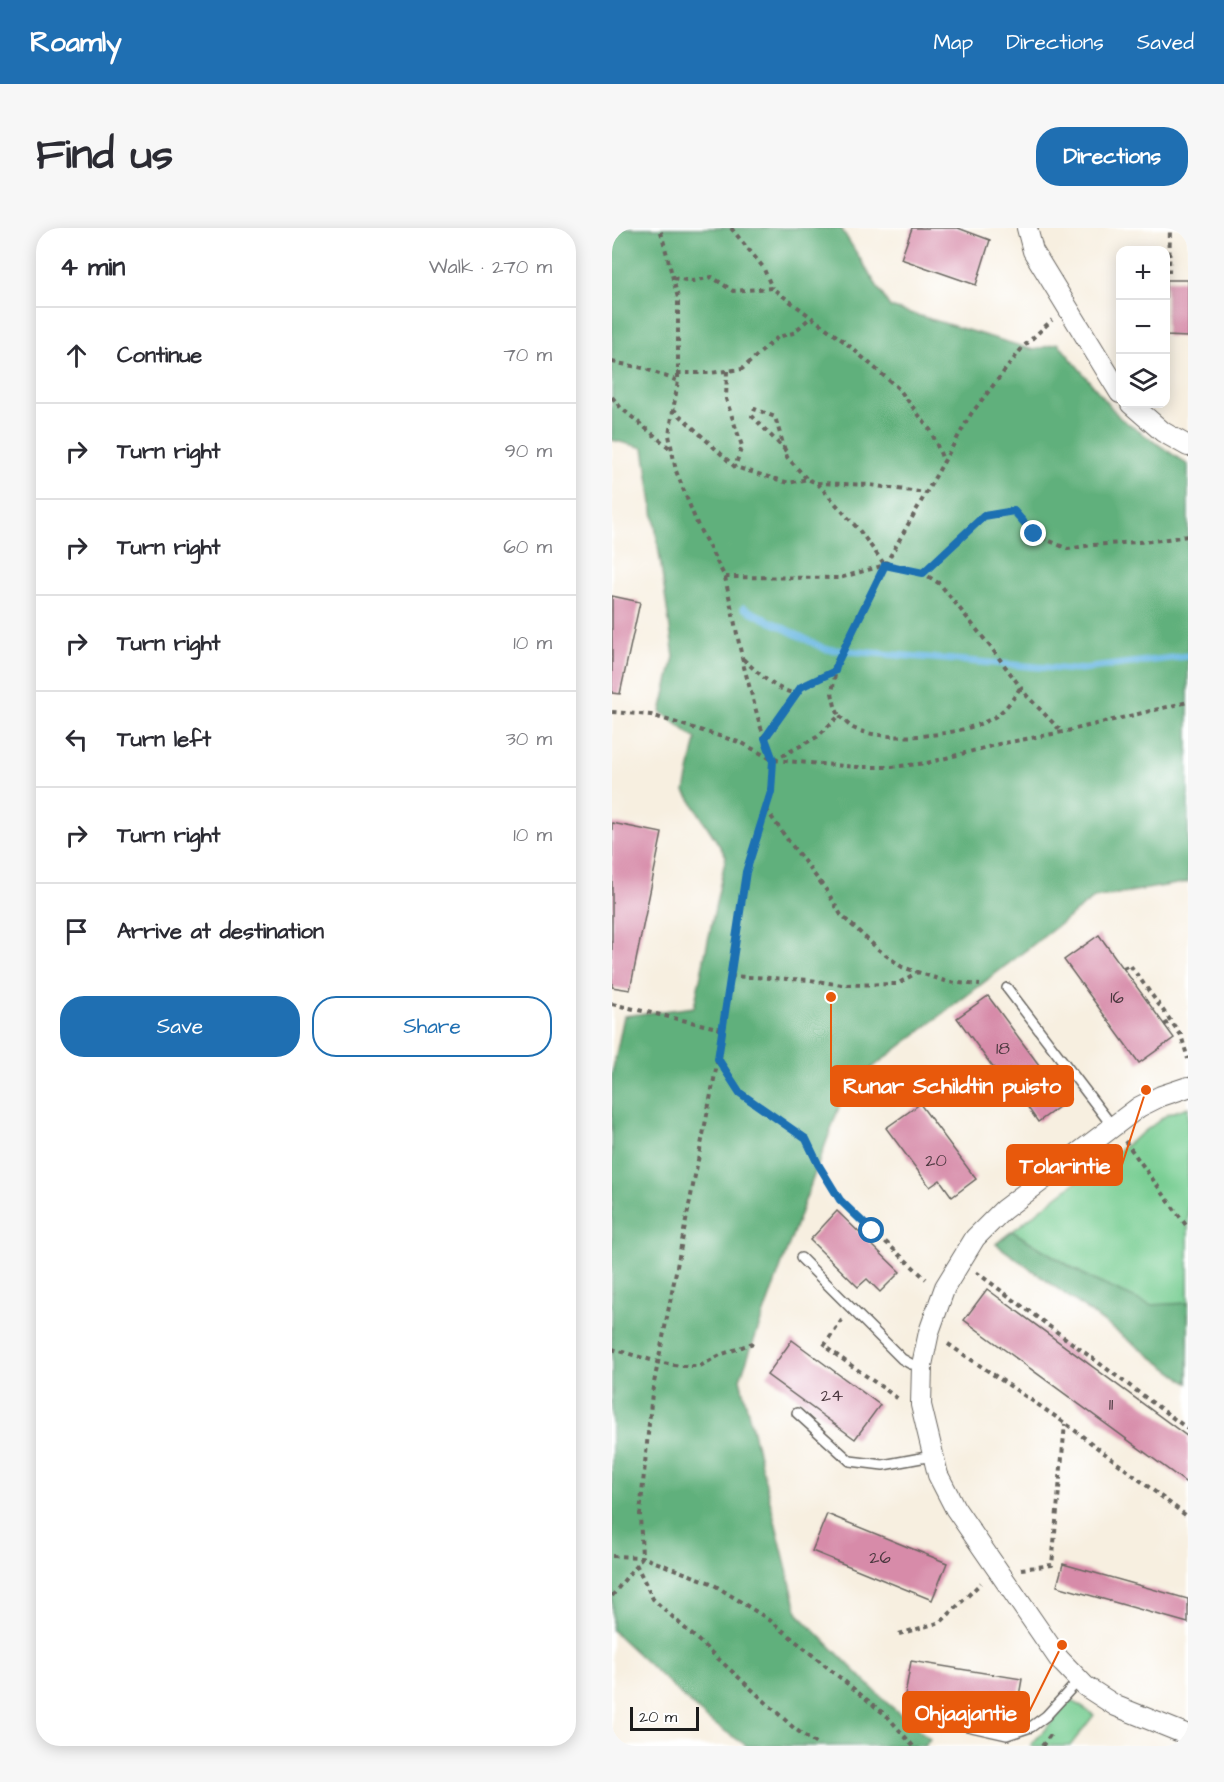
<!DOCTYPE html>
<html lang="en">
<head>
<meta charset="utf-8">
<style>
	:root { --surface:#fff; --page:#f7f7f7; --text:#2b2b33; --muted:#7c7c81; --line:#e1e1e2; --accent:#1f6fb2 }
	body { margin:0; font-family:"Architects Daughter",sans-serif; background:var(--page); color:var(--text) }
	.controls { position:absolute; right:18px; top:18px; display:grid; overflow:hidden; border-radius:12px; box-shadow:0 3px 15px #0003 }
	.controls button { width:54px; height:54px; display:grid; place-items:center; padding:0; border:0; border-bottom:2px solid var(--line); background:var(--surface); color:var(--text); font:30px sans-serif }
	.scale { position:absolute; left:18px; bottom:15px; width:69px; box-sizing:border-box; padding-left:6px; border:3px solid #1c1c1c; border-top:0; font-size:16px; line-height:21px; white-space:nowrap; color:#1c1c1c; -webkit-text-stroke:4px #fff; paint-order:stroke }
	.stop { position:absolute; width:18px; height:18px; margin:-14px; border:4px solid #1f6fb2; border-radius:50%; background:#fff }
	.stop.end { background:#1f6fb2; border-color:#fff; box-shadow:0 2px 6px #0008 }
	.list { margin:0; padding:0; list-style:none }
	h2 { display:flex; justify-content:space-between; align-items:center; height:78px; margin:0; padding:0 24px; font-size:26px }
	h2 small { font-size:20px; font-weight:400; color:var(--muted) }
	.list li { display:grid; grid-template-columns:39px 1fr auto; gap:18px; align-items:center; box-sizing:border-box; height:96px; padding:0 24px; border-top:2px solid var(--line) }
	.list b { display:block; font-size:22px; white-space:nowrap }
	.list em { font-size:20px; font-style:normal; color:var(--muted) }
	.actions { display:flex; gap:12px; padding:18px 24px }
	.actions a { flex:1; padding:14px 0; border:2px solid var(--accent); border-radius:24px; text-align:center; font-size:21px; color:var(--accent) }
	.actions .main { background:var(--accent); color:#fff }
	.icon { flex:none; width:33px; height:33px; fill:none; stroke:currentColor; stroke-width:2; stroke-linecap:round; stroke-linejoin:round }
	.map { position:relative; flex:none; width:576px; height:1518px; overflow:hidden; border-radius:24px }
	header { display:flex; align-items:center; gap:36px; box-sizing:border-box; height:84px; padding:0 30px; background:var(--accent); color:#fff }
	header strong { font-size:28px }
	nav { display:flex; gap:33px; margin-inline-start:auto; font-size:21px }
	.intro { display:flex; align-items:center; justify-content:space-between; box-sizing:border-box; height:144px; padding:0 36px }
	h1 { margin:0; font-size:42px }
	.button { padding:15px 27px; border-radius:24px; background:var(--accent); color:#fff; font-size:21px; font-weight:700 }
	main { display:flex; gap:36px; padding:0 36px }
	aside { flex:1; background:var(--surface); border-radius:24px; box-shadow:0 3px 15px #0003 }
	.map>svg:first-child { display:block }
	.green { fill:#77cd92; stroke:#4a7457; stroke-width:1.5 }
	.forest { fill:#61b07c; stroke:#3e664c; stroke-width:1.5 }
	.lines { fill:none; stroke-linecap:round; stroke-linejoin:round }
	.stream { stroke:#66b6e1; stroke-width:7 }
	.building { fill:#d78ba9 }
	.service-casing { stroke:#696661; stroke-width:12 }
	.minor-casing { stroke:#696661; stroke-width:22 }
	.path { stroke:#696661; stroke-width:4; stroke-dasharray:4.5 4.5; stroke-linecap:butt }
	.service { stroke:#fff; stroke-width:9 }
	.minor { stroke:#fff; stroke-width:20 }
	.route { stroke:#1f6fb2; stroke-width:8 }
	.labels { text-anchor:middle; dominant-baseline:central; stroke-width:4.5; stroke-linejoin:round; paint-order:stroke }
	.number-label { font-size:18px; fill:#4b383f }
	.leader { fill:none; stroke:#e8590c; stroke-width:2 }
	.callout-dot { fill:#e8590c; stroke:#fff; stroke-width:2 }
	.callout { fill:#e8590c; stroke:#e8590c; stroke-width:2 }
	.callout-label { font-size:22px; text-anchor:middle; font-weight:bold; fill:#fff }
</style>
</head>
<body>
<header>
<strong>Roamly</strong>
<nav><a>Map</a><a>Directions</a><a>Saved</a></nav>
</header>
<div class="intro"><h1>Find us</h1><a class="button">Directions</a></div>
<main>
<aside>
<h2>4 min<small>Walk · 270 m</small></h2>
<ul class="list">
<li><svg class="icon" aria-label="ahead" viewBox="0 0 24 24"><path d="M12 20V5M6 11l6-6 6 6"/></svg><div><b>Continue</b></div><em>70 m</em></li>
<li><svg class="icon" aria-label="right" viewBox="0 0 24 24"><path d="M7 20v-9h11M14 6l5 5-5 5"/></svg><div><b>Turn right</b></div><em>90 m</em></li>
<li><svg class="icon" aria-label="right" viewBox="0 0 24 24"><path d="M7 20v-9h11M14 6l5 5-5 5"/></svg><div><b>Turn right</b></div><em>60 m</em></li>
<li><svg class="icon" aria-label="right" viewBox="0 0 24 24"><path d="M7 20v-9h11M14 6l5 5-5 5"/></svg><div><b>Turn right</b></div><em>10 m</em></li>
<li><svg class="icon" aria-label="left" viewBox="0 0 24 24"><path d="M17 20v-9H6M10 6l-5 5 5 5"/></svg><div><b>Turn left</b></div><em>30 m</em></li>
<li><svg class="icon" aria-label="right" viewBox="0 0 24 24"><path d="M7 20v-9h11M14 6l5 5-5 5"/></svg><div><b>Turn right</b></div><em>10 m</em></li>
<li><svg class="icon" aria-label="arrive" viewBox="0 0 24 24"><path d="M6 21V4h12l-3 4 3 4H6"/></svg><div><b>Arrive at destination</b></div></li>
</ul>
<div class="actions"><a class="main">Save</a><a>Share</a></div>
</aside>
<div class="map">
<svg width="576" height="1518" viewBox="0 0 576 1518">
	<rect width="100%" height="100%" fill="#fff"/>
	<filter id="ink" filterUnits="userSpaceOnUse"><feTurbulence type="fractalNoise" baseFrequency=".0167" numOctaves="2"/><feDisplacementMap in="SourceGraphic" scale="12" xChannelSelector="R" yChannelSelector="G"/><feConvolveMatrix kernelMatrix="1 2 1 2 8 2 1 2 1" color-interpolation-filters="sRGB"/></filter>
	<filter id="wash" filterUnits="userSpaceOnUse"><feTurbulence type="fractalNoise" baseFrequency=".008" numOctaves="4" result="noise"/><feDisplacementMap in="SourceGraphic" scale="24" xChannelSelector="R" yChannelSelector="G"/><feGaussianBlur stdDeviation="1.35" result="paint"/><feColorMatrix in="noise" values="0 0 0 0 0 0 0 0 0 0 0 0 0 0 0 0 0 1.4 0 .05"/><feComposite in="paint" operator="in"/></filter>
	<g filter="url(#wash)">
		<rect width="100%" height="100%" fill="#f7efe0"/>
		<g class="green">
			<polygon points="576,879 576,1155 384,1016 448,966 556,886"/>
			<polygon points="459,1472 482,1487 458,1518 418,1518"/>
		</g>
		<g class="forest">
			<polygon points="0,0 229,0 278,79 422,122 446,115 508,190 576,237 576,654 482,670 234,860 128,1151 186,1386 274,1474 318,1511 313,1518 135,1518 95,1491 0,1402 0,846 12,788 82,779 114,628 73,563 84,511 49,484 62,429 32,220 0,212"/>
			<polygon points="400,1003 479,1051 538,1077 576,1075 576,1155 384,1016"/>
		</g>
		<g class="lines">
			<polyline class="stream" points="132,380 213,421 462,442 576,428"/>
		</g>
		<g id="blocks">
			<g class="building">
				<polygon points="300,0 346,0 378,12 364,57 289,31"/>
				<polygon points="554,52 576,52 576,109 554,108"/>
				<polygon points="0,368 28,374 8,466 0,465"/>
				<polygon points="0,595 50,605 18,762 0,759"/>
				<polygon points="487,707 562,810 527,835 452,732"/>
				<polygon points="376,768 430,841 433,838 458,871 426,894 408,868 404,871 345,790"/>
				<polygon points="308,876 364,951 340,969 328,952 318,959 274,900"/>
				<polygon points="225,983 288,1044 268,1064 255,1051 246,1059 198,1012"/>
				<polygon points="375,1061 576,1209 576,1256 352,1092"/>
				<polygon points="180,1112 268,1177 243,1211 155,1147"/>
				<polygon points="215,1286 335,1335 320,1372 200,1323"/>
				<polygon points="451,1336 576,1371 576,1395 445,1358"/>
				<polygon points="299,1433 410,1451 403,1491 292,1473"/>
			</g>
		</g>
	</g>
	<g filter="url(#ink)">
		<use href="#blocks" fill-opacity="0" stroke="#696661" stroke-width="1.5"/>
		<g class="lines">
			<g class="service-casing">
				<g id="service">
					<polyline points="395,760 501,899"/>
					<polyline points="189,1030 290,1131 299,1136 310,1137"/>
					<polyline points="185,1185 238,1233 271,1237 320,1228"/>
					<polyline points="333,1493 395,1507 419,1499 434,1488 467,1452"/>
				</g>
			</g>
			<g class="minor-casing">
				<g id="minor">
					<polyline points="415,0 421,23 508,165"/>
					<polyline points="519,176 551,204 576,218"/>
					<polyline points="576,859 549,868 527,879 391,982 363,1010 333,1059 317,1104 310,1137 309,1177 326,1247 343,1280 447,1431 473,1458 504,1478 576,1507"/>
				</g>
			</g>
			<g class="path">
				<polyline points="119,0 151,39 160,60"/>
				<polyline points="557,45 558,0"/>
				<polyline points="61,50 81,53 100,49 121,63 160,60 234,115 287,161 319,203 332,234"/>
				<polyline points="0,134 31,140 66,153"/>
				<polyline points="115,143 114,171 130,218 123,239"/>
				<polyline points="65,145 98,145 130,141 166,109 181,105 199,89"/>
				<polyline points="0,169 9,180 60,222"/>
				<polyline points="61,181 123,239 177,255 195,251 205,255 247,302 273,337"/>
				<polyline points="174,223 140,188 143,181 163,189 175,229 194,250"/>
				<polyline points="205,255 258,257 314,265"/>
				<polyline points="311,345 372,288 402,283 422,306 456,321 480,317 541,313 576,308"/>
				<polyline points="113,349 228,350 273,337 311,345 328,356 381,422 415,468 450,504"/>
				<path d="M131 431C149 447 160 460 184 466"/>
				<polyline points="0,484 39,487 130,515 161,532 245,539 280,539 315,535 387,516 451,504 576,474"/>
				<path d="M227 488C232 492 236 497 241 500 275 516 353 508 384 488 394 481 402 470 408 460"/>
				<polyline points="154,510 189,459 223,443"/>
				<polyline points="162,532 205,509 227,488 223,478 220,465 225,435 273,337 359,186 411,119 440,92"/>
				<polyline points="154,581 175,611 215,663 229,687 267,722 290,739 336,754 368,757"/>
				<polyline points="511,740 518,737 569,807 576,831"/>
				<polyline points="118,748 198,752 230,757 285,756 306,744"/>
				<polyline points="0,776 110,801"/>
				<polyline points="552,797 559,793"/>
				<polyline points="107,831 128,865 194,911 206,936 228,972 314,1051"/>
				<polyline points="513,913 576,1000"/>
				<polyline points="364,1044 576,1201"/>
				<polyline points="230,1092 212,1118 288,1172"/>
				<polyline points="336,1116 453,1195 576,1289"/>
				<polyline points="0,1121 46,1134 68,1138 88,1138 108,1127 141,1115"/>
				<polyline points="0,1328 30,1329 99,1355 159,1393 276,1489 301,1518"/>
				<polyline points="24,1336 41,1371 183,1501 207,1518"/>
				<polyline points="409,1341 440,1337 453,1196"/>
				<polyline points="0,1368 30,1329 28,1286 40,1165 106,831 134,644 159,564 161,532 148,497 132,439 113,349 86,298 64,243 57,207 66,153 66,70 48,0"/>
				<polyline points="287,1406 329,1394 369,1355"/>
				<polyline points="430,1518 440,1505"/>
			</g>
			<use href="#service" class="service"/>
			<use href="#minor" class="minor"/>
		</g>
	</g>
	<g class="lines" filter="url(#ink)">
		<polyline class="route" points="260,1003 228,972 206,936 194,911 128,865 106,831 134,644 159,564 161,532 153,510 189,459 223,443 225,435 273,337 311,345 372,288 402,283 422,306"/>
	</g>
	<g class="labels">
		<g class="number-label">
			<text x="505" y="769">16</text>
			<text x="391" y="820">18</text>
			<text x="324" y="932">20</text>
			<text x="220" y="1167">24</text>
			<text x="499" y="1176">11</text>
			<text x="268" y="1329">26</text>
		</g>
	</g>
	<path class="leader" d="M219 769L219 858M534 862L510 937M450 1417L417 1484"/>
	<g class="callout-dot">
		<circle cx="219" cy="769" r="6"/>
		<circle cx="534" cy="862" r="6"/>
		<circle cx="450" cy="1417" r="6"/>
	</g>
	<g class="callout">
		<rect x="219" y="838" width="242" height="40" rx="6"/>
		<rect x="395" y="917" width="115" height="40" rx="6"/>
		<rect x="291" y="1464" width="126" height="40" rx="6"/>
	</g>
	<g class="callout-label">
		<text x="340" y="865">Runar Schildtin puisto</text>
		<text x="453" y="945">Tolarintie</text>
		<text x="354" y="1492">Ohjaajantie</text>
	</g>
</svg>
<div class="controls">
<button>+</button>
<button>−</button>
<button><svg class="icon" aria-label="layers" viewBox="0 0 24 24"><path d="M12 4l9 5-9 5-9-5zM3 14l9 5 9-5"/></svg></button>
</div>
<div class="scale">20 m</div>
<div class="stop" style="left:260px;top:1003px"></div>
<div class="stop end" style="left:422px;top:306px"></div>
</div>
</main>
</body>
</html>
